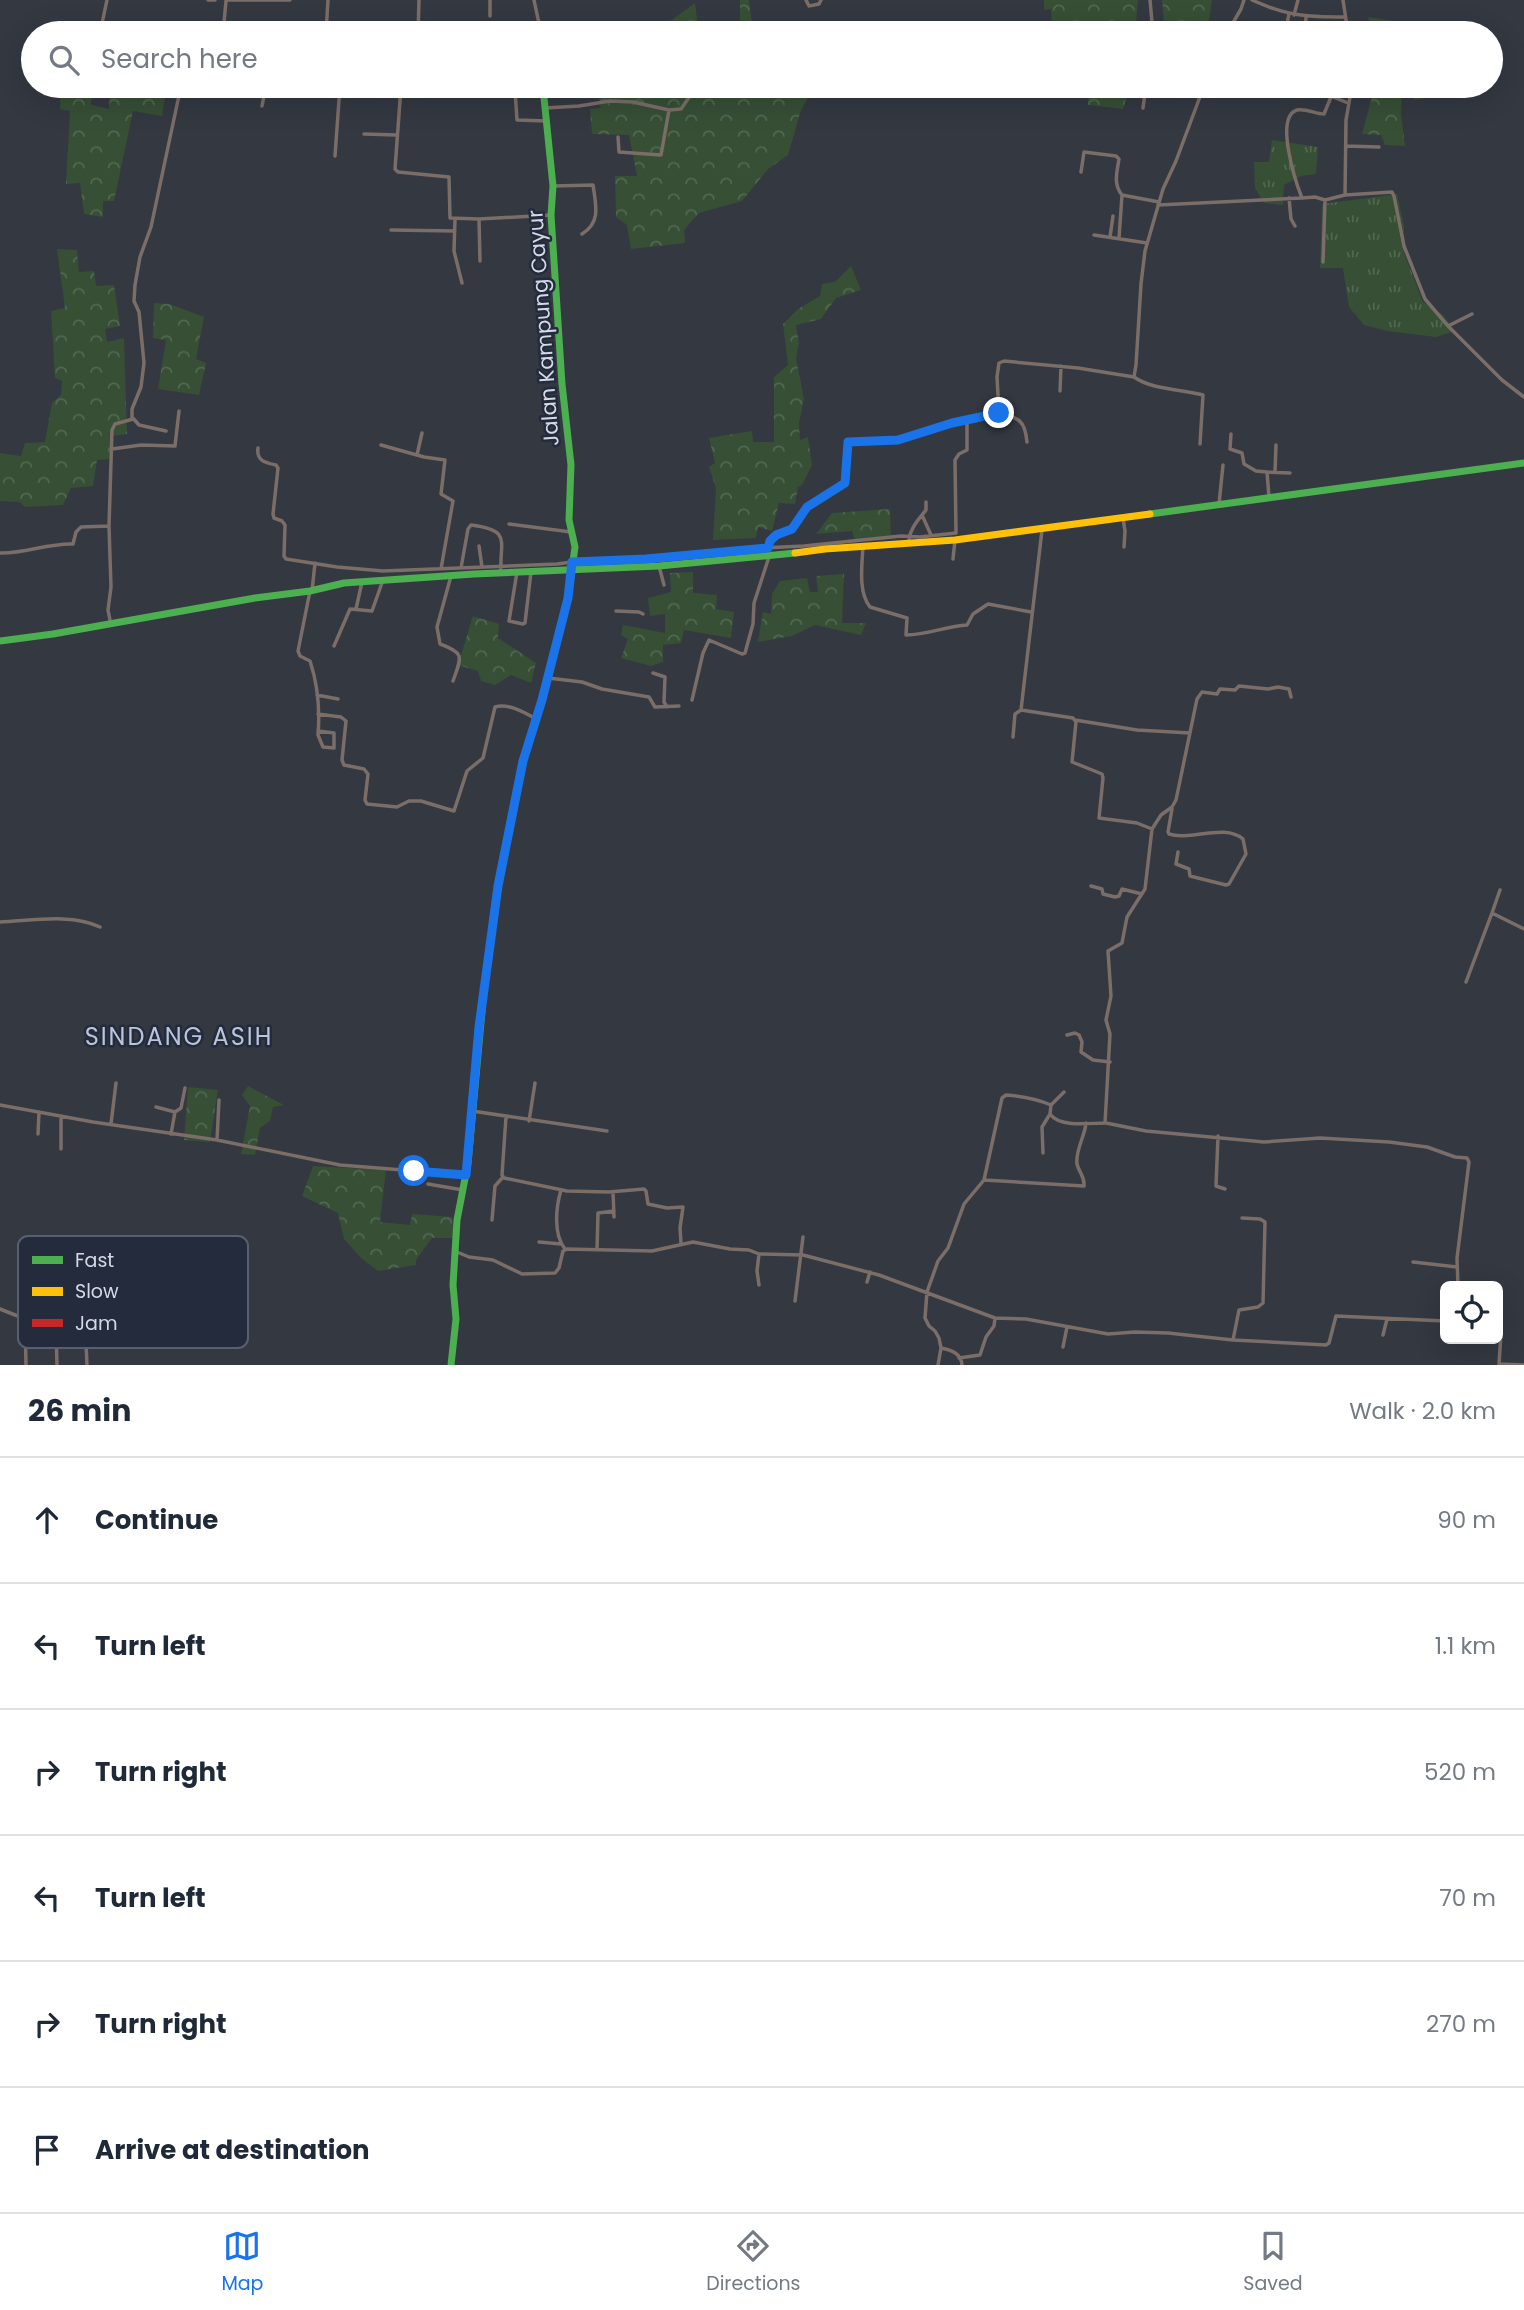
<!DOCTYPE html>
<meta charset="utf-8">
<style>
:root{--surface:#fff;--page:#f6f6f7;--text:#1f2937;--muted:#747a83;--line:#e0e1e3;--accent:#1a73e8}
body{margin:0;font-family:Poppins,sans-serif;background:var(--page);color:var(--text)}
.controls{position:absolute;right:21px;bottom:21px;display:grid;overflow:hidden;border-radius:10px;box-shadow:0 7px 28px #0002}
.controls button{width:63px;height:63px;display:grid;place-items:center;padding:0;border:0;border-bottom:2px solid var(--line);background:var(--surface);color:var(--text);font:35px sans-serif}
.stop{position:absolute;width:21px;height:21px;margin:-16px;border:5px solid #1a73e8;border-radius:50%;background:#fff}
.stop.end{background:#1a73e8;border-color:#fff;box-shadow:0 2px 7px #0008}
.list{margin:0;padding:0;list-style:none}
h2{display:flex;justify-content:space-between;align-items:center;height:91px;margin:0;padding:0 28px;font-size:30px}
h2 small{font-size:23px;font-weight:400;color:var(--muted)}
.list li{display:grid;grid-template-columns:46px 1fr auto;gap:21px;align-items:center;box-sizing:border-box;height:126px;padding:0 28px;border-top:2px solid var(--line)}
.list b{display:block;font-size:26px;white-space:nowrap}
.list em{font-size:23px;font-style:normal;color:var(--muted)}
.icon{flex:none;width:38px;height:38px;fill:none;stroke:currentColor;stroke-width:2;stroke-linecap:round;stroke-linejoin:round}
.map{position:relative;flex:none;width:1524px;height:1365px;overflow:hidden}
.search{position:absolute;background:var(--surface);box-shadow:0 7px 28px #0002;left:21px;right:21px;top:21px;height:77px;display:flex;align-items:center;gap:18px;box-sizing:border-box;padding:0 24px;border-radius:38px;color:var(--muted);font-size:26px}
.sheet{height:847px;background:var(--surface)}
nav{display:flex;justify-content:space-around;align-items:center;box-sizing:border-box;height:98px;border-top:2px solid var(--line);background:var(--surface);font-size:19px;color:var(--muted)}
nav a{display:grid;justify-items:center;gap:4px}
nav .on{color:var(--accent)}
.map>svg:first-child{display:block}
</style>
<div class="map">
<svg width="1524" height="1365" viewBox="0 0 1524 1365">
<defs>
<pattern id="grass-tufts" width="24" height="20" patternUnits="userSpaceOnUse" patternTransform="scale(1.75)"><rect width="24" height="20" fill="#364f35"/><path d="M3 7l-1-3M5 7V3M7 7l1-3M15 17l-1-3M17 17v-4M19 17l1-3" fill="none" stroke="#526852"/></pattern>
<pattern id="forest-crowns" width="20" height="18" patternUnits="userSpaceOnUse" patternTransform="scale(1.75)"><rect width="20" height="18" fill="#364f35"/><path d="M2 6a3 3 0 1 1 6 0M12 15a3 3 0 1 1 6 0" fill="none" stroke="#526852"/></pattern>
</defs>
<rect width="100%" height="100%" fill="#333841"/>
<path fill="url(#grass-tufts)" d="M1272 140 1318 147 1316 174 1301 176 1284 185 1283 205 1264 203 1255 188 1254 162H1269Z
M1397 194 1404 226V253L1423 302 1443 315 1455 331 1436 337 1387 331 1364 325 1349 307 1343 268H1320L1322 204Z"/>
<path fill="url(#forest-crowns)" d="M740 0H749L753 33H740Z
M1044 0H1138L1135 33H1075L1052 28 1051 9 1044 10Z
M1162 0H1212L1207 33H1165Z
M695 3 698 27 721 26V33H622L669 22Z
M1368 17 1392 21 1398 33H1372Z
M61 86H89L92 90 91 105 109 109 110 86H167L162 116 133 111 114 201H103V217L84 214 80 183 66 184 70 111 60 109Z
M597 86H808L813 89 801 110 788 155 768 169 742 201 699 213 684 230 685 243 631 249 627 225 616 217 615 176H637L629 135 592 134 590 109 601 108Z
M1089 86H1130L1123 109 1088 105Z
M1375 86H1402L1401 114 1405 146 1385 145 1381 135 1362 134Z
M1412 86H1437L1436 96 1414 100Z
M57 249 77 250 79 272 94 271 96 286 114 285 120 326 105 329 107 342 124 338 127 434 112 436 109 459 97 460 93 486 71 488 63 505 25 507 20 502 0 501V453L21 456 25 443 45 442 52 403 61 395 62 381 55 378 51 311 65 308Z
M851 266 861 290 836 298 821 319 796 325 799 343 796 358 804 399 799 423 800 440 808 437 812 465 802 485 798 487 795 504 779 503 772 531 758 527 756 538 713 540 716 488 709 467 715 463 709 438 752 431 753 442H774V377L788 365 783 324 798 309 820 296 822 284 835 282Z
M154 303 170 304 204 317 196 359 206 363 199 395 158 389 166 340 153 338Z
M890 509 891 539 855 541 852 531 816 534 832 513Z
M693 572V593L717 595 716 609 734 612 731 638 684 630 681 643 663 645V662L651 666 621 658 628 639 621 635 623 625 665 633V614L650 616 648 598 671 592 670 573Z
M844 574 842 623H866L861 635 815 625 792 636 758 642 763 612 771 614 772 594 780 581 807 578 810 592H818L816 576Z
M473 616 499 624 498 638 536 663 531 683 511 675 495 685 481 681 478 671 458 665Z
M248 1086 284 1105 273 1107 270 1121 260 1128 255 1155 241 1154 250 1106 242 1095Z
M188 1087 218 1090 210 1142 184 1140Z
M313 1166 386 1170 380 1222 410 1225 412 1214 452 1217 454 1238H432L416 1260V1265L378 1271 361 1258 344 1239 338 1213 302 1196Z"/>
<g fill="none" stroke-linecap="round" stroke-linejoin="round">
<path stroke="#7b6d68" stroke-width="3.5" d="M208 0H215
M226 0H290
M490 0V16
M534 0 541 33
M806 0 809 6 819 4 821 0
M1150 0 1153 33
M1252 0C1287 16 1306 17 1344 17
M1343 0 1348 33
M1294 15 1298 0
M100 33 107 0
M148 33 151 24
M223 33 226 1
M326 33 328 0
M418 33 419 0
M1227 33 1241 9 1244 0
M1285 33 1289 14
M1305 33 1306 17
M1173 86 1185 91 1201 94
M1312 86 1321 92 1348 103
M1352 86 1346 120 1345 195 1392 192 1394 196 1404 246 1425 299 1448 326 1502 380 1524 397
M401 87 395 169 398 172 449 177 450 218 479 219 551 215
M515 90 517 120 547 121
M262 106 266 86
M545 108 579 106 610 101 633 102 669 110 681 109 697 86
M1143 108 1145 93 1155 92 1160 86
M364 134 396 135
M618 137 619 152 661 155 669 110
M1346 146 1379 147
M335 156 340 86
M1081 172 1084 152 1116 156 1119 159C1117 172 1113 184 1122 195L1159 202
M553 186 593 185C596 206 601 222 582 234
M1289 198 1291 219 1295 226
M1302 198C1296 183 1274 117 1297 110 1305 108 1316 114 1324 114L1331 97
M1158 205 1302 198 1315 197 1325 200 1345 195
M455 219 454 251 462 283
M479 219 480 261
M391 230 455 231
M1094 235 1147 243
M1110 237 1113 216
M1119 238 1122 195
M1323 262 1325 200
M1448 326 1472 314
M1134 377C1152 390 1182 389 1203 395L1200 444
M1060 391 1061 366
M999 413C1019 418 1025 420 1027 442
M166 431 139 425 132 417V409L141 387 144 363 139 312 134 301 135 285 140 257 151 227 181 86
M1231 434 1230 449 1242 453 1244 464 1256 471 1267 472 1269 497
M381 445 424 457 445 460 441 494 453 501 441 569
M258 448C256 461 266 463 276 465L278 468 273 514 274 518 282 521 285 525 284 556 286 559 337 567 383 571 557 564 579 561 646 559 762 548 804 546 901 536 920 537 956 533
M112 449 141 445 175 446 179 411
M417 455 422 433
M1267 472 1290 473
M1275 472 1276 445
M1219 504 1223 465
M922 515 931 535
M1123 518 1125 531 1124 547
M509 524 571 532
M956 533 955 460 959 454 967 450V420
M909 544C908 530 919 519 926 510V502
M479 546 482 567
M863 546C862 565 858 592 870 607L907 618 906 635C928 635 946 626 967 625L973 614 988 604 1031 612
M0 553C24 554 48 543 73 544L76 532 81 527 109 526
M768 555C766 538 778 535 791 530L807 507 845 483 848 442 898 440 952 423 999 413 997 377 999 363 1004 361 1078 368 1134 377 1136 365 1141 284 1145 251 1163 189 1176 161 1204 86
M953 559 955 540
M659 566 664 585
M461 568 468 529 471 525C513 530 499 542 501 573
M517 572 509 621 523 624 525 623 531 572
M451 576 437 627 440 644C466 653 461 658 453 681
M310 591 298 651 300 656 310 661C318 685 320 710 318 735L323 747 334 748V733L318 731
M312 591 315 563
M356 609 362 582
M616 611 639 612 643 614
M110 620 108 610 111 587 109 526 112 430 115 424 133 419
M334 646 350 609 372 611 383 580
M653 673 665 677 664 702 667 707
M548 678 582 682 602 689 649 697 655 707 679 706
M317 695 338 699
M692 700 703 653 709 640 742 654 745 653 753 624 754 603 769 557
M1021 710 1073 718 1076 722 1072 762 1102 774 1103 778 1099 818 1137 823 1152 829
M318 714 341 717 346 721 342 760 344 765 364 769 368 774 365 800 367 804 397 807 409 801H421L454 811 467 771 483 758 495 707C508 703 524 712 536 719
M1075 720 1137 730 1190 733
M1013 737 1015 714 1021 710 1042 530
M1172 809 1168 832 1169 834C1190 841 1225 823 1243 839L1246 854 1229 884 1226 885 1190 876 1189 869 1176 864 1178 852
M1091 886 1102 889 1103 894 1115 897 1119 896 1122 889 1142 894
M1500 890 1492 913 1524 929
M0 922C30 921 71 913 100 927
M1466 982 1492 913
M1067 1035 1075 1033 1079 1035 1082 1042 1081 1052 1093 1060 1110 1062
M1064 1092 1051 1105 1050 1114C1060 1128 1090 1123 1105 1123L1110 1034 1106 1020 1111 996 1108 951 1122 943 1127 917 1145 889 1152 829 1161 815 1172 807 1176 800 1197 699 1202 692 1217 694 1220 689 1235 690 1239 686 1268 689 1278 687 1289 689 1291 697
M0 1105 93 1122 217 1140 340 1165 466 1175
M156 1107 175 1112
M472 1111 607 1131
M506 1117 502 1175 504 1178 567 1191 609 1192 644 1189 646 1191 648 1204 667 1208 683 1207 680 1228 681 1243
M529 1121 535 1083
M1106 1123 1146 1131 1264 1142 1320 1138 1389 1142 1427 1147 1455 1157 1467 1158 1469 1162 1457 1258 1458 1286
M111 1124 116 1083
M38 1134 39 1112
M171 1134 175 1112 181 1108 185 1088
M1218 1136 1216 1186 1225 1189
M217 1140 219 1100
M61 1149V1116
M1043 1153 1042 1127 1050 1114
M984 1180 1084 1186C1085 1176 1079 1173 1077 1164 1075 1151 1085 1136 1086 1123
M428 1184 463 1190
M561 1190C556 1207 553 1234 565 1249
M613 1192 614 1217
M492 1220 495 1186 503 1177
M539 1242 561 1244
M597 1250 598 1213 614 1211
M457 1252 469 1257 493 1260 522 1274 555 1273 559 1268 563 1251 567 1249 652 1251 693 1242 730 1249 749 1250 759 1254 803 1255 879 1275 995 1318 1026 1319 1108 1334 1135 1332 1168 1333 1233 1340 1326 1345 1329 1343 1336 1316 1445 1321
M1413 1262 1457 1267
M867 1282 870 1272
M759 1285 757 1271 759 1254
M795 1301 803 1237
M0 1309 86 1343 87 1365
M25 1318 26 1365
M1498 1330 1501 1334 1499 1364 1524 1365
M56 1331 57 1365
M1383 1335 1387 1319
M1233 1340 1239 1310 1258 1307 1263 1303 1265 1222 1260 1219 1242 1218
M1063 1347 1067 1327
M941 1348C951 1350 961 1353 962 1365
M959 1358 980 1355 986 1337 994 1326 995 1318
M938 1365 941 1348 939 1338 935 1331 929 1326 925 1318 927 1292 938 1261 948 1248 964 1204 984 1180 1002 1098 1006 1095C1022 1096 1037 1099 1051 1105"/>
<path stroke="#4caf50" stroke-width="7" d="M389 86 515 90 543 88 553 186 551 215 562 384 571 465 569 520 575 547 568 598 545 688
M1150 514 1524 463
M0 641 53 634 255 598 310 591 344 583 474 574 659 566 795 553
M451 1365 456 1319 453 1285 457 1220 468 1163 483 1000"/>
<path stroke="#ffc107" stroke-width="7" d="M795 553 825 549 955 540 1150 514"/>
<path stroke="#c62828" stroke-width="7" d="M483 1000 498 886 524 756 545 688"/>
</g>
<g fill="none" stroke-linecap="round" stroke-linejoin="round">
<path stroke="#1a73e8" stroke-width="9" d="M414 1171 466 1175 479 1027 498 886 523 761 542 700 568 598 572 562 646 559 768 548 770 541 776 535 792 529 807 507 845 483 848 442 898 440 952 423 999 413"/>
</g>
<g text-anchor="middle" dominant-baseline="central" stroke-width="5" stroke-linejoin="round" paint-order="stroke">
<g font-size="21" fill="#d4dae5" stroke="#232b3c">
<text transform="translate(543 328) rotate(-94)">Jalan Kampung Cayur</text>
</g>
<g font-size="24" letter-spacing="2" fill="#bac5da" stroke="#232b3c">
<text x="179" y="1036">SINDANG ASIH</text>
</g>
</g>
<rect x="18" y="1236" width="230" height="112" rx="10" fill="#232b3c" stroke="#58606f" stroke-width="2"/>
<rect x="32" y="1256" width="31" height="8" fill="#4caf50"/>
<rect x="32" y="1287" width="31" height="9" fill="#ffc107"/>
<rect x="32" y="1319" width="31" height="8" fill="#c62828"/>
<g font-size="19" fill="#d4dae5">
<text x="75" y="1267">Fast</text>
<text x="75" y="1298">Slow</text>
<text x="75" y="1330">Jam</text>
</g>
</svg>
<div class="controls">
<button><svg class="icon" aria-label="locate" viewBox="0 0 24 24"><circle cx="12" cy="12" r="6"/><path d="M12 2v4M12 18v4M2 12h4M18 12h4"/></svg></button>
</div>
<div class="stop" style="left:414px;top:1171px"></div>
<div class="stop end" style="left:999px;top:413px"></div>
<div class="search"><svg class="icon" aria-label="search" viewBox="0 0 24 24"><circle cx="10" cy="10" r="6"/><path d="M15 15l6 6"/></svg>Search here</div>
</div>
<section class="sheet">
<h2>26 min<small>Walk · 2.0 km</small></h2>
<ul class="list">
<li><svg class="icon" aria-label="ahead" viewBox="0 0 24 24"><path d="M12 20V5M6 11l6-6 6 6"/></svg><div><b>Continue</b></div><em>90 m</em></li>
<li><svg class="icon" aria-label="left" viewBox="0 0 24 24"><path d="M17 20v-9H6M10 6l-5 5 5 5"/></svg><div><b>Turn left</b></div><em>1.1 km</em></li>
<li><svg class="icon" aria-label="right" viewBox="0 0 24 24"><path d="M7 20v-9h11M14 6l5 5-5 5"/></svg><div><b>Turn right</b></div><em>520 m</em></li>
<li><svg class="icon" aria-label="left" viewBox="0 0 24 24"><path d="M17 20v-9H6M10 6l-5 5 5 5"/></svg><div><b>Turn left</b></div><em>70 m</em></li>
<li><svg class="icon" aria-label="right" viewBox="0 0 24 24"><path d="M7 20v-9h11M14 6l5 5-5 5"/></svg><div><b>Turn right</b></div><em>270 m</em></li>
<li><svg class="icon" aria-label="arrive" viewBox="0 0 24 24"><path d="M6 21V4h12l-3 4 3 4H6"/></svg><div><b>Arrive at destination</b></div></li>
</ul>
</section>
<nav>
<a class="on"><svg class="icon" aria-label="map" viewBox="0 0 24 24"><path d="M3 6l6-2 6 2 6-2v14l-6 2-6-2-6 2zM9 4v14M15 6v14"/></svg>Map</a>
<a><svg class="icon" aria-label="directions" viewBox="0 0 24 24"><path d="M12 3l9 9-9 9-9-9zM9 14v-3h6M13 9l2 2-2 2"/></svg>Directions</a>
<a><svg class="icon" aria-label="saved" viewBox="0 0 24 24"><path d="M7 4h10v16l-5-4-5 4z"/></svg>Saved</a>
</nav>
